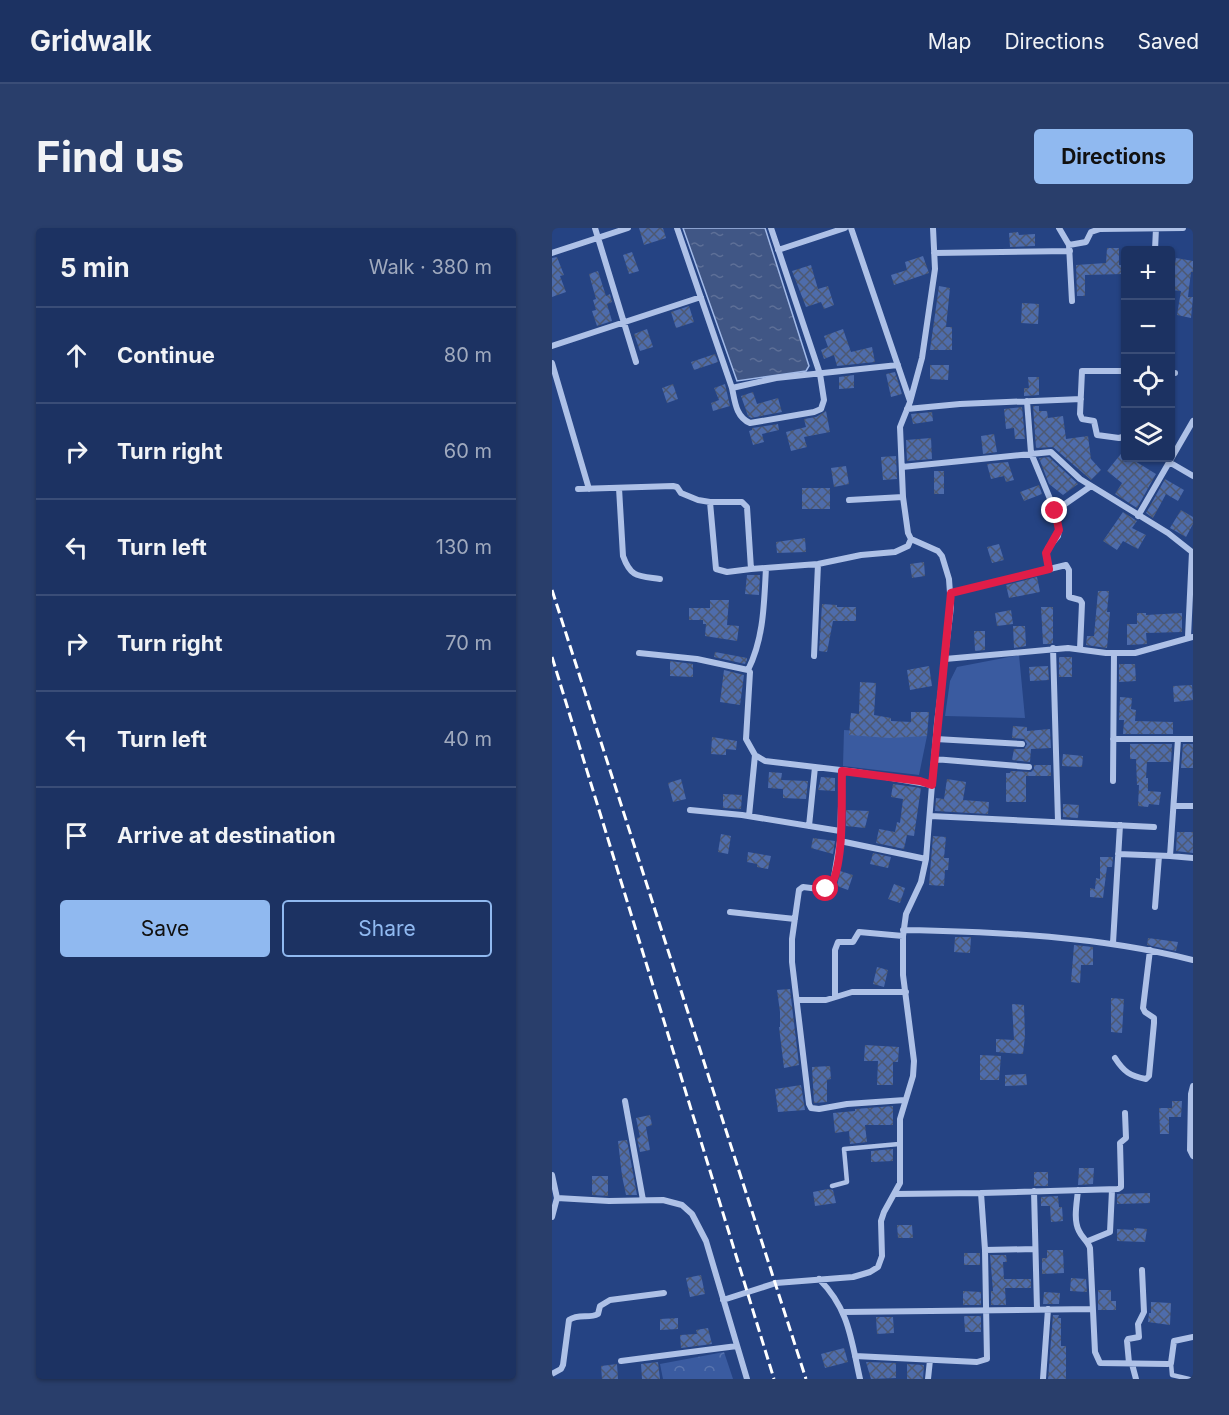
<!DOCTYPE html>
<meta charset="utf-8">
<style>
:root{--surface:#1c3262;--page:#293e6b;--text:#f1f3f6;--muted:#a0aabe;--line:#3a4d77;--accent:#90b9f0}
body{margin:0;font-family:Inter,sans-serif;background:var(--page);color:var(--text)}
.controls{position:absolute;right:18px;top:18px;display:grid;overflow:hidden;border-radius:6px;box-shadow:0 2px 4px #0004}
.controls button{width:54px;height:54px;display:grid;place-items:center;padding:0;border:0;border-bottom:2px solid var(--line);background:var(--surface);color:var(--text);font:30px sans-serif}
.stop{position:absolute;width:18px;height:18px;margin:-14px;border:4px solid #e11d48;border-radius:50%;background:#fff}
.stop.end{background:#e11d48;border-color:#fff;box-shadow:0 2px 6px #0008}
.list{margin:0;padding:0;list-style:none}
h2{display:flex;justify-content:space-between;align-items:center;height:78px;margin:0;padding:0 24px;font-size:26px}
h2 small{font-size:20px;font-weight:400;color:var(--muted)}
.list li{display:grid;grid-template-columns:39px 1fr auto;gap:18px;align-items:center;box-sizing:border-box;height:96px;padding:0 24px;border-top:2px solid var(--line)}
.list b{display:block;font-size:22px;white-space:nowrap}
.list em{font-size:20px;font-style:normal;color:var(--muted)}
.actions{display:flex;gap:12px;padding:18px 24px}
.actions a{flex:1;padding:14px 0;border:2px solid var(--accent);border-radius:6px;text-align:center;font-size:21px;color:var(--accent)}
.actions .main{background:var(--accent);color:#111}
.icon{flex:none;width:33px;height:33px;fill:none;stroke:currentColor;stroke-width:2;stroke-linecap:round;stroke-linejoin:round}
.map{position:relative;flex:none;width:641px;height:1151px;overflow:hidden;border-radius:6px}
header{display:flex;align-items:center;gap:36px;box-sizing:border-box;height:84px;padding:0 30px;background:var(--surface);border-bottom:2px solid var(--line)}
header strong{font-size:28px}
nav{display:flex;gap:33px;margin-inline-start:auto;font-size:21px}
.intro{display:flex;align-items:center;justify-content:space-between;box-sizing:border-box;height:144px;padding:0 36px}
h1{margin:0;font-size:42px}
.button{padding:15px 27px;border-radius:6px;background:var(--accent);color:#111;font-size:21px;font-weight:700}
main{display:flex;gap:36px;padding:0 36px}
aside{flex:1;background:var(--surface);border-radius:6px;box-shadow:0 2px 4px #0004}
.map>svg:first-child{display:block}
</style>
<header>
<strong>Gridwalk</strong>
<nav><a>Map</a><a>Directions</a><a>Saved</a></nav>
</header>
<div class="intro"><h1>Find us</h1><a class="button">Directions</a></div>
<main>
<aside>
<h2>5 min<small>Walk · 380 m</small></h2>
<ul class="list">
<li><svg class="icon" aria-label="ahead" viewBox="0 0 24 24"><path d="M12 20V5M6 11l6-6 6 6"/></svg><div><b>Continue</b></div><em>80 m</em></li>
<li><svg class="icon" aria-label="right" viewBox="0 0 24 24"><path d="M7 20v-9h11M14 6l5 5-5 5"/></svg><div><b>Turn right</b></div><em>60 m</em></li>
<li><svg class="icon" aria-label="left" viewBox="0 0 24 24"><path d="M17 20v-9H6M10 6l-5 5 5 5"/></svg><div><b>Turn left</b></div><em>130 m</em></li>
<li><svg class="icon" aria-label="right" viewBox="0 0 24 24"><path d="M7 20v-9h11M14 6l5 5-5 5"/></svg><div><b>Turn right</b></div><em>70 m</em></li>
<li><svg class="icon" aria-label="left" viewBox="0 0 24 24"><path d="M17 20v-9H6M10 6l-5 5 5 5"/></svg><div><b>Turn left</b></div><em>40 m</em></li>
<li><svg class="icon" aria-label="arrive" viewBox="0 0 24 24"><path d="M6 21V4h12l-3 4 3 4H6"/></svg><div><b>Arrive at destination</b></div></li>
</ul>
<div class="actions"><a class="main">Save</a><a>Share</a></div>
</aside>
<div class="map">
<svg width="641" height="1151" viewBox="0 0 641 1151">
<defs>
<pattern id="forest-crowns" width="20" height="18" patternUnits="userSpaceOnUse" patternTransform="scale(1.5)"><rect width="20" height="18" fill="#3a5ba0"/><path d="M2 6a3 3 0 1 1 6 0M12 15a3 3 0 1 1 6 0" fill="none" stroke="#5874ae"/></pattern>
<pattern id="water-ripples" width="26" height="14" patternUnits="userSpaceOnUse" patternTransform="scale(1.5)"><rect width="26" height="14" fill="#405685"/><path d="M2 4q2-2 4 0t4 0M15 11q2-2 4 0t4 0" fill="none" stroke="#5d6f97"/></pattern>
<pattern id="building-cross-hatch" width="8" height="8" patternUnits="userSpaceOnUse" patternTransform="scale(1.5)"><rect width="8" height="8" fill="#4e6cab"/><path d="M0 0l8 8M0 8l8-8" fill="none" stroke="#4d5972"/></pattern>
</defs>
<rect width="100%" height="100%" fill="#254383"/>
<path fill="url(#forest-crowns)" d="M172 1124 181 1151H111L108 1136Z"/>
<path fill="#3a5ba0" d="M467 427 473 490 393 488 398 453 405 439Z
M292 502 375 508 367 547 291 538Z"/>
<path fill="url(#water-ripples)" stroke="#a2bae8" stroke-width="1.5" d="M131 0H213L257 138 254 143 185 153Z"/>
<path fill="url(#building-cross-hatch)" d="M87 0H111L114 10 92 17Z
M466 4 467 7 483 6V18L458 19 457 5Z
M555 20H567V37H571V46L533 47V68H525L524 37 554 35Z
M80 24 87 43 77 46 71 27Z
M371 28 377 45 342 57 339 47 355 42 353 34Z
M5 29 12 47 8 48 14 64 0 69V30Z
M624 30 641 33V44H639L636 69H641L639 90 625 87 629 63 618 62V52H620Z
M259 37 266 61 276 58 282 77 272 81 269 74 254 79 240 43Z
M46 43 54 68 58 66 60 74 55 76 60 93 45 98 40 83 44 82 41 72 44 71 37 46Z
M387 58 398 60 394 99H400V122H378Z
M470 75 487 76 486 96 469 95Z
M137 78 142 94 124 100 119 84Z
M95 101 101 119 88 123 82 106Z
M291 101 299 124 320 119 323 134 285 138 282 127 272 131 269 122 276 119 272 108Z
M163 126 166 134 142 142 139 134Z
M378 137H397L396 152 378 151Z
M343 144 350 166 339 169 334 146Z
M302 147V160L287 161V149Z
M476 149H487V167L472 168V160H477Z
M121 156 126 171 115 175 110 160Z
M173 156 178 178 161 183 159 175 167 172 162 160Z
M201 164 205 176 226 170 230 184 199 190 196 188 189 168Z
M481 178H487V183H495L496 190 511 188 514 211 536 208 539 231 549 242 539 252 501 219 484 220Z
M470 179 473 211H463L462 200 454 201 452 181Z
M274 183 278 204 252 209 255 219 239 223 234 204 254 199 252 191 264 189Z
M380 184 381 193 361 196 359 186Z
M226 196 227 202 210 206 212 214 201 217 197 203 200 202V200Z
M442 206 445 224 431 226 429 208Z
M379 210 380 231 355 233 354 212Z
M573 221V230H578L604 246 585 280 563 266 570 255 555 243Z
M344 228 345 251 331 252 329 229Z
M497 229 526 256 511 267 497 256 487 230Z
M456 234 462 252 454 254 452 248 439 251 435 236Z
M294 238 297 256 282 259 279 240Z
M382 243H392V266H382Z
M613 251 632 262 626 273 614 266 601 290 594 285Z
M487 257 490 266 472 273 468 264Z
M250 260H278V281H250Z
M629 282 641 289V296L634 309 618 300Z
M571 284 585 293 580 300 594 307 586 321 571 313 565 322 551 313Z
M253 310 254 324 225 325 224 314Z
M447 316 452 332 440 335 435 319Z
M372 334 373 348 360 350 358 336Z
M195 347H208L207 367 193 366Z
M485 349 488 364 457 370 454 357Z
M546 363H557L555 384H558L555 420 534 417 535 408H542Z
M158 372H177L175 397 187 398 185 413 153 408 154 396H151V392H137V380H158Z
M270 376 285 377V379H304V393H281L275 424 267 423Z
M489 379H501V415L498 416H491Z
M459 382 461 396 445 398 443 385Z
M585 385H594V387L630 385V404L594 405 595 416 575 417V396H585Z
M461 398H473L474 418 462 420Z
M422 403H433V422L423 423Z
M163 424 195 430V432L193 436 162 429Z
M507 429H520V449H507Z
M118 433 141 436V449L118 448Z
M567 436H583L584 453 567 454Z
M377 438 380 458 358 462 355 442Z
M496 438 497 452 478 453 477 439Z
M172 442 192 447 188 477 168 474Z
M308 454 324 455 322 487 339 490V493L359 494V484H377L375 508 337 510 297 507 299 485 307 486Z
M640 457 641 472 622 474 621 458Z
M568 469 580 470 579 481 584 482 583 493 621 494V506H571L572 492H567Z
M461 498 475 499V503L498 501 499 520 479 521 478 534 460 532 462 521H472L475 516 472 511 460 510Z
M160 509 185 513 184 522 174 521V527L159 526Z
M578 516H620L619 534H595L594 550H596V563L609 564 607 577 597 576 596 579 586 578 587 557H585L584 531H578Z
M631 516H641V540H629Z
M511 526 531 528 530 539 510 538Z
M482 537H499V548H474V574H454V545H458L459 543 479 544 482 541Z
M217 544 230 545 229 552 256 553 254 571 231 570V561L216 560Z
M269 549 283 550V563L266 562Z
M129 551 134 571 121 574 116 555Z
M395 551 414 554 411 572 437 574 436 586 383 583 384 570 392 571Z
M341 556 369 560 362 608 355 607 352 621 324 615 327 601 343 604 345 594 348 595 351 571 339 569Z
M171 566 190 567 189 581 171 580Z
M511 576 527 577 526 590 511 589Z
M294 582 317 583 313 600 294 598Z
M625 604H641V625L624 623Z
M169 606 179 608 176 626 166 624Z
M381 608 394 609 392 630H397L396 642H393L392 658 377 657Z
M261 610 283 613 281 626 259 620Z
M196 624 219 628 216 641 205 639V636L195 634Z
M321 625 339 629 336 640 318 636Z
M548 629H561L560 639H555L551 670 538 669V660L543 661 544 650 548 651Z
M288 643 301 647 296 662 285 658Z
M342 656 353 660 348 675 336 671Z
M403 709H419L418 725 402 724Z
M596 710 626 714 624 723 595 717Z
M522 717 541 719V737H529L528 755 519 754Z
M325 739 336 742 332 759 321 756Z
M238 761 247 837 232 840 227 799H228V784L225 762Z
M559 770 572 771 570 805 559 804Z
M460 776 472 777 473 808 471 826 444 824V811L462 812Z
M313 817 347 819 346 834H341V857H325L326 833H312Z
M428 827 449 828 447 852H428Z
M278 838 279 851 275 852V874L262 875 260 839Z
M474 846 475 857 453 858V847Z
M249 857 253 882 226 884 223 861Z
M620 873H630L629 889H617V906H608L607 880H620Z
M341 878V897H313L315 914 298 916 297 903 283 905 281 885 303 883V881Z
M98 887 100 897 94 899 98 922 88 924 85 910 88 909 84 890Z
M75 912 85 967H74L70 948 66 913Z
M341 921V933L319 934V923Z
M527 940H542L541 956 526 957Z
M482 944H496V958H482Z
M40 948H56V968L40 967Z
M276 961 281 962 284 975 263 978 261 964Z
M598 965V975L565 976V966Z
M506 968 507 979H510L511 993 499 994 498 978H489V969Z
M345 997H360L361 1010H346Z
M582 1000 595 1001 593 1014 565 1013V1001L582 1002Z
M495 1022H511L512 1045 490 1046V1030H495Z
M412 1025H428V1037H412Z
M438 1027H454L455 1034H451L452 1051H479V1060H453L454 1077H439V1063H441Z
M149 1047 153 1066 138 1069 134 1050Z
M519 1050 534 1051 535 1064 518 1063Z
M546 1062H559V1073H564V1082H546Z
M411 1063 429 1064V1077H411Z
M492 1064 508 1065 507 1076H491Z
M599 1074 619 1075 618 1097 596 1094 597 1085H599Z
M501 1087H507L506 1090H509V1118H514V1151H496Z
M412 1088H429V1104H413Z
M324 1089H341L342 1105 325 1106Z
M126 1090V1101L108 1102V1091Z
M156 1100 160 1116 129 1120 128 1107 145 1106 144 1102Z
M292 1120 296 1134 273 1140 269 1126Z
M106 1134 108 1151H90L89 1136Z
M314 1134 344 1135V1150L319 1151Z
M65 1136 66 1151H50L49 1138Z
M355 1136 372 1137 371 1151H355Z"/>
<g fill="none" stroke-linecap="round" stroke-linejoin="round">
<path stroke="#aec1e7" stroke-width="4.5" d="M280 958 295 954 292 921 347 916
M619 1135 620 1147 637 1151"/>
<path stroke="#aec1e7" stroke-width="6" d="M43 0 84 134
M125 0 180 160 224 150 346 137
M299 0 358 173
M507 0 517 17 520 73
M517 17 534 14 539 4 548 1 631 0
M226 22 293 0
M603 22 604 0
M0 25 76 0
M382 25 518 23
M0 118 149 69
M0 135 37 261
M574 143H530L528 186 530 191 542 193 545 207 567 210 574 208
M618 145H623
M180 160C183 174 184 189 198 195L262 184 269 181 272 172 268 146 219 0
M475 173 479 225 503 283 507 302 506 308 496 320 494 325 497 341
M355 181 408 176 529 171
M617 234 641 248
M350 239 499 224 528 251 616 305 640 324 636 409
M67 260 71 328C79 350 86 348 108 351
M26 261 121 258 125 259 129 265 146 272 158 274H190L195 279 199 341 266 336 309 327 343 324 356 318 359 311
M297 272 351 269
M158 274 164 341 175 344 199 341
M503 283 539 258
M586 288 641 193
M399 365 514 337 517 342V369L528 372 530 375 528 421
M501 420 506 593
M87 425 145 431 196 442 198 444 194 511 203 527 213 533 305 544 380 557
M262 428 266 336
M393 431 516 420 554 425H583L641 409
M196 442C212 410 212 375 214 340
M384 511 470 516
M561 511H641
M382 531 477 539
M290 543 288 613 281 655 278 659 267 661 251 659 247 662 240 711V734L257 876 259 880 267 881 295 876 353 872
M561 553 562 425
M622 578H641
M138 582 190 587 288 603
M197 588 203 527
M378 588 602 599
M257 598 263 539
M288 613 374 631
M566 626 618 628 626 511
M618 628 641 630
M603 679 607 628
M178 684 243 691
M351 702C450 704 545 708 641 732
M561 715 568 597
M283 769V722L286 714H301L307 704 351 708
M245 772H274L300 764H354
M563 830C572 844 578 848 594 851L597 848 602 795V790L593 784 591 780 598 722
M641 858 639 866 638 922 641 928
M73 873 91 972
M0 947 5 970 0 989
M526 962C525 974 521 992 527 1003 530 1010 536 1013 538 1020L543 1124 548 1135 616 1136 619 1135 622 1113 641 1109
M482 963 485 1081
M343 966 429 965 566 961 569 959V953L568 915 574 910 573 885
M5 970 57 973 111 972 130 977 140 986 154 1013 195 1151
M536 1013 558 1004 560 962
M433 1022 483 1021
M267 1051C297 1081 299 1111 308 1151
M171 1072 224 1055 301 1049 318 1044 326 1039 330 1028 329 993 332 984 348 955V891L361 848 362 833 351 747V708L354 686 369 654 374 631 385 495 399 379 397 351 390 328 386 323 359 311 356 305 351 269 348 199 358 174 370 130 383 41 381 0
M291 1084 540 1081
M303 1128 425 1134 435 1131 433 1022 429 965
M69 1133 185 1118
M577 1135 575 1113 576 1111 587 1109 586 1096 592 1084 590 1042
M580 1136 584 1151
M0 1146 9 1141 11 1137 17 1092C27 1085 37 1091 46 1086L48 1078 58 1072 112 1065
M376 1151 378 1132
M491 1151 496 1081"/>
<path stroke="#fff" stroke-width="3" stroke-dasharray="10 4.5" stroke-linecap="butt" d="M0 362 254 1151
M0 429 222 1151"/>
</g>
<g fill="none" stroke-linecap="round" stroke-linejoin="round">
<path stroke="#e11d48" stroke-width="8" d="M274 661 278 660C293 634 289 573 290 543L368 553 380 557 399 365 497 341 494 325 507 302 503 283"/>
</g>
</svg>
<div class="controls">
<button>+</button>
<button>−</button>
<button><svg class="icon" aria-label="locate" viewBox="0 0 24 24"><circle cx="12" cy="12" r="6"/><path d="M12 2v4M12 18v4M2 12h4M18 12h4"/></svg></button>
<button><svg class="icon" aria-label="layers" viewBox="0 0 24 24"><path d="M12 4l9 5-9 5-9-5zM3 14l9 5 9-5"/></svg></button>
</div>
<div class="stop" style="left:274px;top:661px"></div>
<div class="stop end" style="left:503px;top:283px"></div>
</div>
</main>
